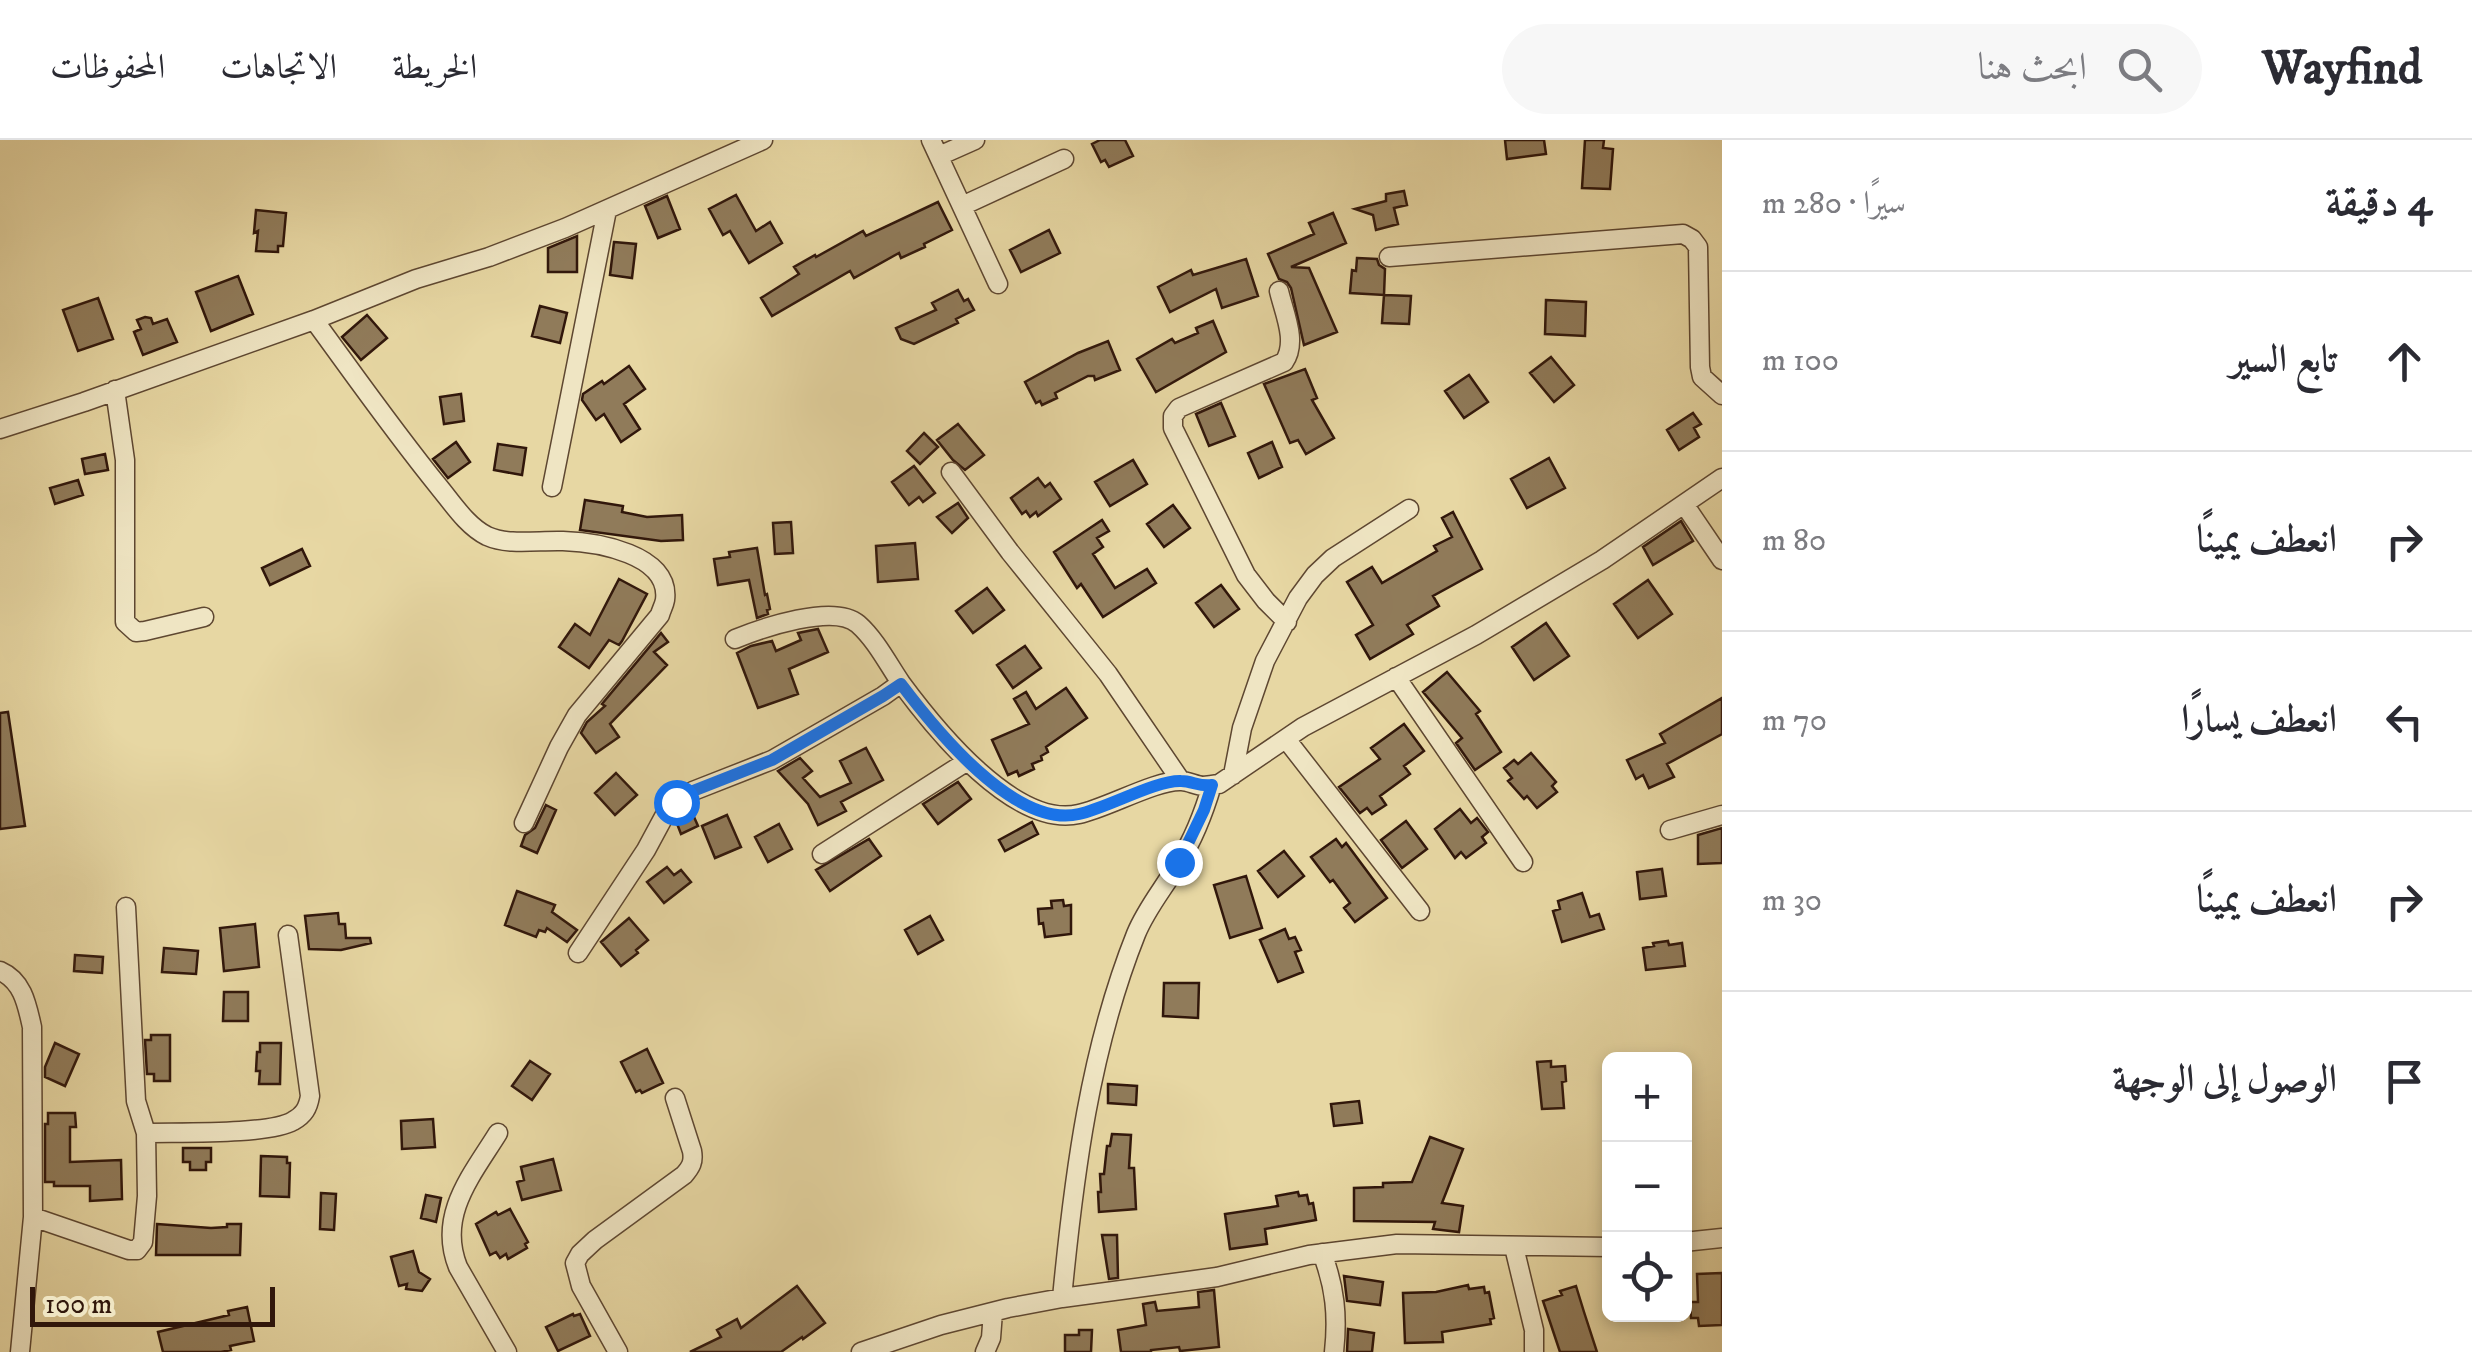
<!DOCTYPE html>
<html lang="ar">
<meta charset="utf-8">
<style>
:root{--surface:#fff;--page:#f7f7f7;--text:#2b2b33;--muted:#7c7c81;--line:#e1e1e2}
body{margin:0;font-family:"IM FELL DW Pica",Amiri,serif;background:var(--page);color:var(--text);direction:rtl}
.controls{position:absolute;right:30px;bottom:30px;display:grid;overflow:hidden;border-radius:15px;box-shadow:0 5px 15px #0003}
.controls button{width:90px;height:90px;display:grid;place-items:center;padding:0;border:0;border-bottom:2px solid var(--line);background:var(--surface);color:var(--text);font:50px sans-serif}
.scale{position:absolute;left:30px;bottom:25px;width:245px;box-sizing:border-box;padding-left:10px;border:5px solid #31170b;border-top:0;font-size:28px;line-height:35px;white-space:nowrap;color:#31170b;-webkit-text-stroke:8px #efe5c3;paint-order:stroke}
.stop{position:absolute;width:30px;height:30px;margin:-22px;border:8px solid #1a73e8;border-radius:50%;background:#fff}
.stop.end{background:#1a73e8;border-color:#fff;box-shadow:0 2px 10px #0008}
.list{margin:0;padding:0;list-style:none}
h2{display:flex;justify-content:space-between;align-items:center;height:130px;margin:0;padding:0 40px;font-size:42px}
h2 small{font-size:32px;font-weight:400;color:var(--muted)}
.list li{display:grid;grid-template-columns:65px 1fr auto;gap:30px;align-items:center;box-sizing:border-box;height:180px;padding:0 40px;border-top:2px solid var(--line)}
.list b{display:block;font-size:38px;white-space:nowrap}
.list em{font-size:32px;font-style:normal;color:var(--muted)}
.icon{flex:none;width:55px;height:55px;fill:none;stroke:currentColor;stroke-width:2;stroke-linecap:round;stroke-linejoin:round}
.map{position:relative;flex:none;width:1722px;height:1212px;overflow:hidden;direction:ltr}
header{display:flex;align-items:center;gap:60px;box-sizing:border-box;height:140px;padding:0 50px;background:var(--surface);border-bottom:2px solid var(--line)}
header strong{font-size:48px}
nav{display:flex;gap:55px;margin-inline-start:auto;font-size:35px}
.search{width:700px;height:90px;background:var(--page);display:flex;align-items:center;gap:25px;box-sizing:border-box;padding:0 35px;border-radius:55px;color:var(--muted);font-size:38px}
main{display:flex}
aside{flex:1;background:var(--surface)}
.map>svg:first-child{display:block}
</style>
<header>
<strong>Wayfind</strong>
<div class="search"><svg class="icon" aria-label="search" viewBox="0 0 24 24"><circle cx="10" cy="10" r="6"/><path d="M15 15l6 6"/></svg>ابحث هنا</div>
<nav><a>الخريطة</a><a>الاتجاهات</a><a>المحفوظات</a></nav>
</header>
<main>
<aside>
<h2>4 دقيقة<small>سيرًا · 280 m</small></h2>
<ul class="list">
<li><svg class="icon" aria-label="ahead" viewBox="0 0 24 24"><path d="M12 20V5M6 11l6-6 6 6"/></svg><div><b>تابع السير</b></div><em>100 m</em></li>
<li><svg class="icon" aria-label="right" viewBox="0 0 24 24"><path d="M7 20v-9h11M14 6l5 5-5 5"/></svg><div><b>انعطف يمينًا</b></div><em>80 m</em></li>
<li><svg class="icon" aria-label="left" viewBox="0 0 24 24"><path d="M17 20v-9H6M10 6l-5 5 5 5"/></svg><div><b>انعطف يسارًا</b></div><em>70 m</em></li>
<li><svg class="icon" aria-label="right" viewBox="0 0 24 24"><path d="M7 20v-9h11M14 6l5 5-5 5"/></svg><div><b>انعطف يمينًا</b></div><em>30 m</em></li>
<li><svg class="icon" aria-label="arrive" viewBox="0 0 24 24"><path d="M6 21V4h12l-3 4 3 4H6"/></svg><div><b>الوصول إلى الوجهة</b></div></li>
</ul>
</aside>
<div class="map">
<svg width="1722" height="1212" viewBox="0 0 1722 1212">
<rect width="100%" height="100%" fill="#e7d7a3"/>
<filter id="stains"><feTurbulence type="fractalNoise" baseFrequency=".002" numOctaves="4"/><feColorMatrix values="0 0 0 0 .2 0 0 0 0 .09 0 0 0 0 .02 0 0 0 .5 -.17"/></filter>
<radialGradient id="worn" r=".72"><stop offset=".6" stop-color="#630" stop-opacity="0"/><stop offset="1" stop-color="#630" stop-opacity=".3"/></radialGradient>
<path fill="#907b5a" stroke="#31170b" stroke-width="2.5" d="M1100 0H1125L1133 16 1109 27 1105 20 1101 22 1092 4Z
M1505 0H1544L1546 14 1507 19Z
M1585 0H1604L1603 8 1613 9 1610 49 1582 48Z
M1404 51 1407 65 1394 68 1398 84 1376 90 1373 75 1355 69 1386 61V54Z
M736 55 756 91 770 82 782 103 749 123 730 91 723 95 709 69Z
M667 56 680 89 658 98 645 66Z
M938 62 952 90 924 104 925 107 901 118 899 113 854 138 850 131 772 176 761 158 799 134 794 127 815 115 816 117 863 91 866 96Z
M256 70 286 73 283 106H278V112L256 111 258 91 254 93Z
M1333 73 1346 103 1291 127 1309 128 1337 192 1304 205 1291 148 1287 142 1279 139 1268 114 1314 94 1309 83Z
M1049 90 1060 113 1021 132 1010 110Z
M577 96V132H548V108Z
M614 102 636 104 632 138 610 135Z
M1357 118 1377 119 1379 125 1385 129 1384 155 1350 153 1352 130 1356 131Z
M1246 119 1258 156 1222 168 1216 149 1170 172 1158 147 1191 130 1193 135Z
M238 136 253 174 211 191 196 152Z
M958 150 964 161 968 159 974 170 956 179 958 183 914 204 901 199 896 188 936 170 932 163Z
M1384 155 1411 156 1409 184 1382 183Z
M98 158 113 199 78 211 63 170Z
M1546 160 1586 162 1585 196 1545 194Z
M540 166 567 173 560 203 532 196Z
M367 175 387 198 361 220 342 197Z
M145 177 151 178 153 184 167 179 177 202 143 215 134 192 141 189 137 180Z
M1213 181 1226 212 1156 252 1137 219 1172 199 1175 203 1198 193 1196 188Z
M1108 201 1120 230 1095 240 1094 236H1088L1055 253 1057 258 1042 265 1040 261 1036 263 1025 242 1078 213Z
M1551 217 1574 245 1554 262 1530 233Z
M629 226 645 249 624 264 640 289 621 302 604 274 596 280 582 260 583 254 602 241 604 244Z
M1305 229 1317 258 1312 260 1334 298 1306 314 1298 300 1290 303 1264 244Z
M1469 235 1488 262 1464 278 1445 251Z
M461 254 464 281 444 284 440 257Z
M1221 263 1235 296 1209 306 1196 274Z
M1693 273 1701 284 1694 288 1699 297 1679 310 1667 290Z
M958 284 984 315 965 330 953 320 937 300Z
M924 293 938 307 920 324 907 311Z
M456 302 470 322 448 338 433 319Z
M1272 302 1282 327 1259 338 1248 313Z
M498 304 526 308 522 335 494 330Z
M105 314 108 330 85 334 82 319Z
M1549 318 1565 348 1527 368 1511 339Z
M1133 320 1147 344 1110 366 1095 342Z
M914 326 935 353 923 362 919 357 909 365 892 342Z
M1038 338 1045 347 1050 343 1061 359 1038 376 1036 372 1030 377 1026 371 1022 374 1011 358Z
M78 340 83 355 55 364 50 348Z
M585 360 623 366 622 372 647 377 682 375 683 400 661 401 580 390Z
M958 363 968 378 952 393 937 377Z
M1173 365 1190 388 1164 407 1147 384Z
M1453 372 1482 429 1433 456 1439 466 1407 485 1413 494 1370 519 1356 495 1373 485 1347 442 1372 427 1382 443 1437 411 1434 406 1452 397 1442 378Z
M1102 380 1109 391 1097 398 1103 407 1093 414 1115 448 1147 429 1156 443 1103 477 1081 444 1077 448 1054 412Z
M1681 381 1693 401 1653 425 1643 407Z
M791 382 793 413 775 414 773 383Z
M915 403 918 439 878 442 876 406Z
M757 408 765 455 767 454 770 469 767 470 768 474 757 478 749 440 718 445 714 419 730 417 729 412Z
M302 409 310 426 270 445 262 428Z
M619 439 647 454 622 501 619 505 609 500 589 528 559 507 575 484 590 495Z
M1648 440 1672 474 1638 498 1614 464Z
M1221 445 1239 469 1214 487 1196 463Z
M987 448 1004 470 973 493 956 471Z
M1546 483 1569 516 1534 540 1512 507Z
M818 489 828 512 789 529 798 554 758 568 737 513 751 506 772 501 776 511 801 500 798 493Z
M661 493 668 502 654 512 667 525 610 584 619 597 596 613 581 593 587 582 605 566 602 564Z
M1025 506 1041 528 1013 548 997 525Z
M1447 532 1480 571 1476 574 1501 612 1475 630 1456 603 1462 598 1423 552Z
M1066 548 1087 578 1046 607 1048 612 1041 616 1042 620 1032 624 1034 629 1019 636 1017 631 1008 635 992 600 1029 584 1014 559 1026 552 1036 569Z
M1722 558V594L1667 624 1674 637 1649 648 1643 635 1636 639 1627 620 1665 603 1660 594Z
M8 572 25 686 0 689V573Z
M1404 584 1424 611 1404 626 1410 634 1380 656 1386 665 1372 674 1367 668 1360 673 1339 647 1380 619 1371 608Z
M866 608 883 640 841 662 846 671 818 685 808 664 778 631 800 618 812 631 803 638 820 657 851 643 840 621Z
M1531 613 1556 642 1552 646 1557 652 1537 668 1527 656 1524 659 1508 641 1512 638 1504 628 1514 620 1518 624Z
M616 633 637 655 615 675 595 653Z
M958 642 971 659 938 684 923 664Z
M546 665 556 670 537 713 521 706 525 695 535 688Z
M690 668 698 686 681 694 676 681Z
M1460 669 1471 683 1477 678 1488 692 1482 697 1486 703 1466 718 1461 712 1455 718 1435 689Z
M727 675 741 707 715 718 702 686Z
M1406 681 1427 709 1402 728 1381 700Z
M1032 682 1038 694 1005 711 999 700Z
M779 684 792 709 768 722 755 697Z
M1722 688V723L1698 724V695Z
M869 699 881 716 830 751 816 730Z
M1336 699 1342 707 1346 703 1387 758 1355 782 1344 768 1350 763 1333 740 1330 742 1311 717Z
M1284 711 1304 736 1278 757 1258 731Z
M667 727 674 735 681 730 691 742 664 763 647 742Z
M1662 729 1666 756 1640 759 1637 732Z
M1246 736 1262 788 1230 798 1214 745Z
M517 751 555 765 552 772 577 790 567 802 547 788 545 792 539 790 536 797 505 785Z
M1582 753 1590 777 1599 774 1604 789 1562 802 1553 771 1560 769 1558 761Z
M1063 760 1064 766 1071 765V794L1045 797 1043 783 1039 784 1038 769 1052 768 1051 761Z
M338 773 339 784H345L346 798H370L371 803 341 810 309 809 305 776Z
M930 776 943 800 918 814 905 790Z
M629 778 648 800 636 810 638 813 621 826 601 802Z
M255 784 259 827 224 831 220 788Z
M1285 789 1289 799 1295 797 1301 810 1295 812 1303 832 1278 842 1260 800Z
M1668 801 1669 805 1682 803 1685 826 1646 830 1643 808 1654 806 1653 803Z
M164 808 198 811 196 834 162 832Z
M75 815 103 817 102 833 74 831Z
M1164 843H1199L1198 878 1163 876Z
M224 852H248V881H223Z
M151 895H170V941H154V934H147L145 900H151Z
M55 903 79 914 65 946 45 937V927Z
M260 903H281L280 944H259L260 931H256L257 912H260Z
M647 909 663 943 642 953 640 950 636 952 621 922Z
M530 921 550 934 532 960 512 946Z
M1551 921V927L1565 926 1566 941 1562 942 1564 968 1542 969 1537 922Z
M1108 944 1137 946 1136 965 1108 963Z
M1359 961 1362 983 1334 986 1331 964Z
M48 973H75L76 987H70V1022L121 1020 122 1059 90 1061V1046H54V1042H45V984H48Z
M433 979 435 1007 402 1009 401 981Z
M1112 994 1131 995 1129 1028H1134L1136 1069 1099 1072 1098 1052H1101L1100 1034H1104L1107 1006H1110Z
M1430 997 1463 1009 1442 1063 1463 1066 1459 1092 1433 1089 1435 1082 1354 1081V1048L1383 1047V1043L1412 1042Z
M183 1008H211V1022H206V1030H190V1022H183Z
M261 1016 287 1017V1023H290L289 1057 260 1056Z
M553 1019 561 1050 522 1060 517 1042 524 1040 521 1027Z
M1298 1052 1299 1056 1307 1055 1309 1064 1313 1063 1316 1080 1265 1089 1267 1104 1230 1109 1225 1074 1278 1066 1276 1056Z
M321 1053 336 1054 334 1090 320 1089Z
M426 1055 441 1058 436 1082 421 1078Z
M510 1069 528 1102 525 1104 527 1108 508 1119 506 1114 500 1118 496 1112 490 1115 476 1084 496 1072 498 1075Z
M157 1084 211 1088 227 1087V1084H241L240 1115H156Z
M1102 1095H1117L1118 1138 1109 1139Z
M413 1111 419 1132 430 1139 422 1151 406 1149 407 1144 399 1146 391 1117Z
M1722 1133V1185L1699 1186 1698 1178H1691L1690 1162H1698L1697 1134Z
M1344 1136 1383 1142 1380 1165 1347 1161Z
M1468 1145 1469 1149 1484 1147 1485 1153 1489 1152 1494 1178 1490 1179 1491 1184 1442 1192 1443 1202 1405 1203 1403 1153 1436 1152Z
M797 1146 825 1183 803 1199 802 1197 781 1212H690L721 1197 717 1190 737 1179 741 1188Z
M1576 1146 1584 1172 1597 1212H1560L1543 1161 1562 1155 1560 1151Z
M1214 1150 1219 1207 1180 1211 1179 1207 1151 1210V1212H1121L1118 1190 1146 1185 1143 1164 1155 1162 1157 1171 1199 1167 1198 1152Z
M247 1167 254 1201 230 1206 231 1210 221 1212H163L158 1192 229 1175 228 1171Z
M573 1174 574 1176 580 1174 590 1196 558 1211 546 1187Z
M1348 1189 1374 1193 1372 1212H1347Z
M1079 1190H1092L1091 1212H1065V1195H1079Z"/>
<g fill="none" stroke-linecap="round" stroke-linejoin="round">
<g stroke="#5e4731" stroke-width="21">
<path id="minor" d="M931 0 998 144
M939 16 975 0
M962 66 1064 19
M1389 117 1683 94 1692 99 1698 107 1700 227 1702 237 1722 255
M1279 151C1284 173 1298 202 1284 222L1179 268 1173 276V288L1246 435 1266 461 1287 482
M314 180C355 236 395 293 439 347 453 364 467 386 487 396 509 406 539 400 563 401 596 402 671 414 665 460 664 466 661 470 660 475L577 575 559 607 524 683
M115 250 125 320V482L136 492 145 491 204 477
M0 289 84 262 314 180 416 139 489 117 565 88 763 0
M951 332 1010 412 1108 534 1181 641
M552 347 607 70
M1684 364 1722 420
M735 499C762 488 834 463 858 484 876 500 888 524 901 543
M1396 537 1523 722
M1286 599 1420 771
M1233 635 1242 588 1265 521 1298 458 1315 435 1333 418 1409 369
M1670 690 1722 675
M822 714 966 622
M578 813 646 710 667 671 676 662 693 651 772 620 883 556 901 543C935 589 1015 689 1079 674 1107 668 1156 640 1181 641 1189 641 1196 646 1204 646 1204 646 1218 644 1219 644L1303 587 1476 495 1602 420 1722 338
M0 831C23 841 27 865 32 887L33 1077 20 1212
M146 993C178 992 269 995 293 981 304 975 308 968 310 956L288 795
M498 993C472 1035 437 1075 458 1127L507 1212
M33 1077 129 1110H137L143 1102 147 1056 146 993 136 961 126 767
M1684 1102 1722 1098
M1514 1107 1534 1190V1212
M1322 1113C1335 1147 1338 1176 1334 1212
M1062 1158C1074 1034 1090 909 1136 794 1147 767 1165 747 1179 722 1194 698 1204 672 1212 645
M618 1212 581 1146 575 1123 580 1114 595 1100 684 1035C691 1027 694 1022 692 1011L675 958
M861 1212 941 1185 1008 1168 1062 1158 1217 1137 1309 1115 1397 1104 1610 1107
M985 1212 991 1198 993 1172"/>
</g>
<use href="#minor" stroke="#efe5c3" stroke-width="18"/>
</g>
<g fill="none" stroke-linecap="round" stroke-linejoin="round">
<path stroke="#1a73e8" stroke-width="12" d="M676 662 693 651 772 620 883 556 901 544C935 589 1015 689 1079 674 1107 668 1156 640 1181 641 1192 641 1200 647 1212 645L1204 670 1179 722"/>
</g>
<rect width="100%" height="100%" filter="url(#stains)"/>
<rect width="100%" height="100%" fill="url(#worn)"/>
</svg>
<div class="controls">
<button>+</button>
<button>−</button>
<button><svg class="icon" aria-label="locate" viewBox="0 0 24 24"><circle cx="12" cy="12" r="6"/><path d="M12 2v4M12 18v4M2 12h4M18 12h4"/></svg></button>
</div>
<div class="scale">100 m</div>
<div class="stop" style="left:676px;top:662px"></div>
<div class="stop end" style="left:1179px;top:722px"></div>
</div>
</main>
